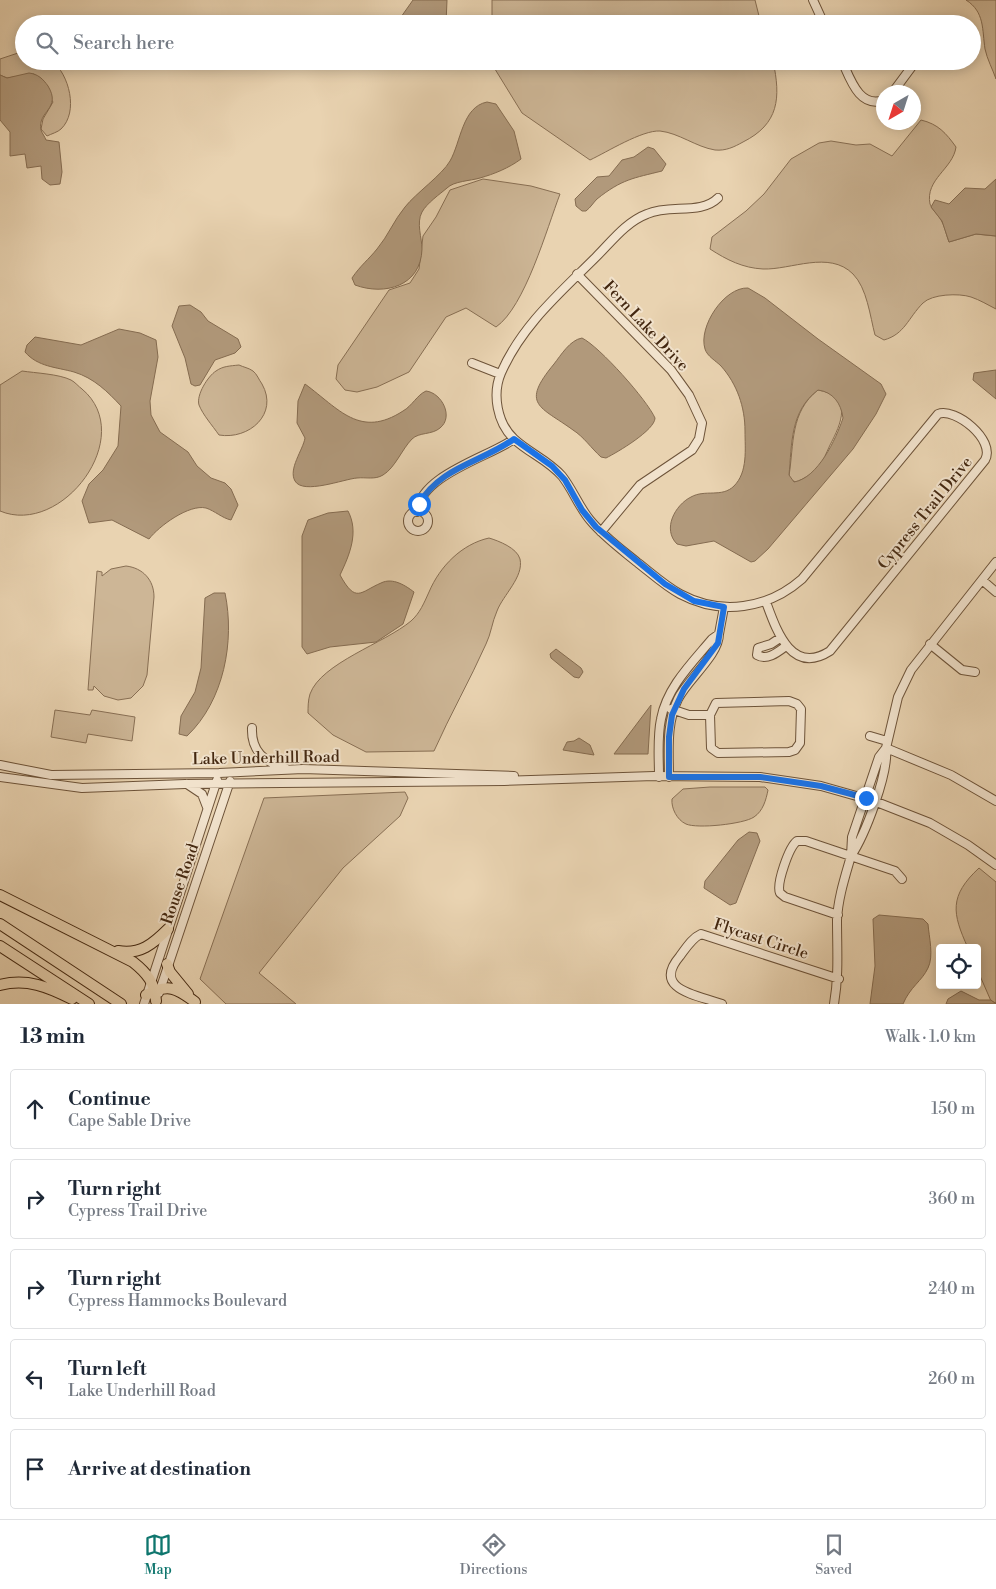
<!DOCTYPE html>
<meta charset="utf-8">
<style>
:root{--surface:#fff;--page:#f6f6f7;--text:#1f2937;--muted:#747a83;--line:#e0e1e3;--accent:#0f766e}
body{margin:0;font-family:"Libre Bodoni",serif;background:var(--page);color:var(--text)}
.controls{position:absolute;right:15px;bottom:15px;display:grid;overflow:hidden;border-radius:5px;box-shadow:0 2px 12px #0003}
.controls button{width:45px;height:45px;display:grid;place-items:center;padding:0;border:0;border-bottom:1px solid var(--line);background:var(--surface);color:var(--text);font:25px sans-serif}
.compass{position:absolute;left:876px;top:85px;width:45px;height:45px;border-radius:50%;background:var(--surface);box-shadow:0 2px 12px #0003;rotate:219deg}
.stop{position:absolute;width:15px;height:15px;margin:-11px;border:4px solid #1a73e8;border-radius:50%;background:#fff}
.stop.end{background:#1a73e8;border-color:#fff;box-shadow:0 1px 5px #0008}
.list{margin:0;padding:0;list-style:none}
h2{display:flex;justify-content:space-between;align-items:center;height:65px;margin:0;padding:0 20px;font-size:21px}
h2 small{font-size:16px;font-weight:400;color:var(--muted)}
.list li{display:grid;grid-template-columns:32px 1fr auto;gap:15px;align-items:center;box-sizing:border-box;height:80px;margin:0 10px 10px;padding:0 10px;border:1px solid var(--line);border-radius:5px}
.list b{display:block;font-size:19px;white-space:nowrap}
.list p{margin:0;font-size:16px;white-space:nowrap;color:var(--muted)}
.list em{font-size:16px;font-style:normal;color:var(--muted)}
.icon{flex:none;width:28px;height:28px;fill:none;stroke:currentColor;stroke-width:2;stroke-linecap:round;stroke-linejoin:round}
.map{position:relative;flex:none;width:996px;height:1004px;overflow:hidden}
.search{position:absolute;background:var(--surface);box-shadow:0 2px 12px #0003;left:15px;right:15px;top:15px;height:55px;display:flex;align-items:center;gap:12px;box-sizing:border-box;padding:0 18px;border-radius:28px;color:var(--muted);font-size:19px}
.sheet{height:515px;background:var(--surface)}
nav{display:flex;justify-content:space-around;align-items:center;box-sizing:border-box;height:70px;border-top:1px solid var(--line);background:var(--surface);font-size:14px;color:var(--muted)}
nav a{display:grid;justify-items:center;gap:2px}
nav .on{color:var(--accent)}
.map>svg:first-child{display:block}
</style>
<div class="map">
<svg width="996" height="1004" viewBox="0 0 996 1004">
<rect width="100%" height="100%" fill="#e9d3b1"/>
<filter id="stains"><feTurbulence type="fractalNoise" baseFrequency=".004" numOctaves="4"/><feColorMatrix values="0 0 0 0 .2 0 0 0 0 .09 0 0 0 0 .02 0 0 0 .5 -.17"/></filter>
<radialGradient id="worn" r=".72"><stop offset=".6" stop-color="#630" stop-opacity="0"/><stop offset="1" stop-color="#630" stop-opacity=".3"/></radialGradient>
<path fill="#cdb696" stroke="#886f54" d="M492 0H755L761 24H492Z
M966 0H996V79C993 70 987 59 985 49 982 30 985 12 966 0Z
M18 53 24 54V61H52C69 74 79 112 61 129 58 132 51 134 47 136L41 129 43 119 53 102 34 74 7 78 0 75V59Z
M490 61H773C781 98 779 124 743 142 734 147 726 151 715 150 696 147 679 133 660 131 642 130 607 152 590 160L522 113Z
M921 120C938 124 946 133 956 147 953 169 925 179 930 204 932 210 938 214 941 220 945 226 946 235 949 242L976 234 996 236V309C988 305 980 300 971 297 959 293 932 294 923 303 908 318 905 334 884 340L875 335C870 316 867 288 853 274 829 250 791 270 763 269 743 268 727 260 710 249L712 237 746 211 764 194 791 159 819 143 831 141 856 145 870 144 892 156Z
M483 179 531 186 560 194C547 228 525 307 496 327L466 308 446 317 409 372 377 387 357 392 345 390 336 379 338 365 389 290 410 283 419 269 423 236 436 217 450 190Z
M239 365C243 367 249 368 253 371 257 374 259 380 262 384 279 414 249 440 219 435 212 425 203 415 199 405 196 395 208 376 216 371 223 366 230 366 239 365Z
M22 371C35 373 59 374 71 380 75 382 79 387 82 389 138 436 62 537 0 511V385Z
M818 390C854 396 841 424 830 445 826 453 823 463 817 469 811 475 803 479 796 482L791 480 789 476C794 444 790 412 818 390Z
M489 538C499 541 517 548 520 559 524 577 503 595 497 611 492 622 491 634 486 644 470 680 450 715 434 751L366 752 333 735 308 713C308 708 308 700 310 694 321 663 385 643 411 621 420 613 424 603 429 592 440 566 462 544 489 538Z
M126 566C143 568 154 580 154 597L147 675 143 686 131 698 118 700 104 696 94 686 93 690H88L97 571 102 572V576L111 569Z
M55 710 90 715 92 710 135 717 132 741 88 734 86 743 51 737Z
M710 787H765L768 790C766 800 763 811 754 817 744 824 697 829 686 824 677 820 671 808 672 799L683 789Z
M405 792 408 798 400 816 343 868 259 973 296 1004H226L200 979 264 798Z
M979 868 996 882V1003L991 1001 977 969V948H968C952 913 949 896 979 868Z"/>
<path fill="#b1997b" stroke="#856c51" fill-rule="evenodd" d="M413 0H447L446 24H406L401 17Z
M29 73C38 74 43 79 48 86 62 109 37 111 41 130 42 133 45 137 46 140L59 142 62 172 60 184 50 185 42 179 41 166 27 168 25 154 10 156V132L0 120V75L7 78Z
M487 102 496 104 514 131 521 159C509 168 494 174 480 178 470 181 454 181 447 188 440 194 427 203 422 212 416 223 422 238 422 249 421 286 385 296 355 285L352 278C360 266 369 259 377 249 388 236 394 220 405 207 416 193 442 175 450 161 461 142 462 107 487 102Z
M648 147 654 149 666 164 662 171C634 178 622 179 597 199 593 203 591 207 586 211H582L576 206 575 199 597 177 609 176 622 160 634 157Z
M996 179V236L976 234 949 242 942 221 931 207 935 200 949 204 965 188 985 189Z
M748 288 765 298 818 339 881 384 886 394 876 414 853 449 768 549 755 561 751 562 714 541 686 546 677 544C662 529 675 505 691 497 705 489 722 498 734 486 748 472 745 449 745 431 745 407 737 384 721 366 716 361 707 356 705 349 698 327 724 287 748 288ZM818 390C833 392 841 403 843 418 836 439 818 478 794 482L789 475C792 444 790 411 818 390Z
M190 305 201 312 208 321 238 339 241 347 235 353 215 360 200 385 195 386 191 384 185 358 172 326 179 306Z
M119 329 140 333 156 340 158 357 150 401 151 415 160 432 188 452 197 466 211 478 225 483 231 489 238 505 231 520C222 518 215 511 206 508 189 504 159 526 149 539L112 520 89 523 82 501 89 484 103 470 118 446 121 406C108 392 94 378 74 372 56 367 38 367 25 352L27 345 35 337 81 345Z
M582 338C600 347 647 400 655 418 655 430 618 452 606 458L601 457C591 448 584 437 573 430 540 406 520 405 554 364 561 355 570 340 582 338Z
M996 370V399L973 380 974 373Z
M305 384C339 409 360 439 403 411 412 406 417 395 426 391 442 393 454 417 440 428 432 435 419 432 412 439 402 449 395 468 383 475 375 480 366 477 357 478 344 479 303 495 295 481 288 469 303 450 305 438L297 423 298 401Z
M348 511C359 532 350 554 340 575 356 604 360 592 381 583 393 577 406 586 414 592L403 624 376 642 330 647 307 654 302 647V536L308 520 328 513Z
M214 593H225C235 641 224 701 187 736L179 734 181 716 195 692 201 668 205 598Z
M556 649 581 668 583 672 579 678 574 677 551 658 550 654Z
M651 705 648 754H614Z
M579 738 590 745 594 755 563 750 567 742 574 741Z
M749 832 757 833 760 841 736 903 730 905 704 888 705 881 738 840Z
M879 915 923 919 928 924C929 937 934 956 928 968 922 981 910 987 903 1004H870L875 966 873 919Z
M961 991 979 1000H991L996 1004H946L948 999Z"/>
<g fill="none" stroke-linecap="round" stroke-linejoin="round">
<g stroke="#6d5339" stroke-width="10">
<path id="minor" d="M813 0 824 24
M842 61C850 78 859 109 884 100
M893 92 916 61
M718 198C701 215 670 204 647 214 626 222 612 241 596 257 560 293 522 325 501 373 492 394 497 423 514 439 529 453 548 460 562 476 573 490 579 507 590 520 604 537 621 549 638 563 651 573 665 586 680 594 721 616 768 609 802 579L938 414C955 407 996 440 985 460L830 651C791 676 776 629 766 602
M577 274 671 370 689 395 702 423 699 439 692 450 640 485 601 532
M472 363 500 374
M408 521a10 10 0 1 1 20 0a10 10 0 1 1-20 0Z
M417 512C420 475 489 457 514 439
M996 562 911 670 898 697 886 748 951 775 996 801
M982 580 996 592
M719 634 724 607
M780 638 771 644 758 648 757 655C767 661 778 652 786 646
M930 644 962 670 975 672
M789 701 797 704 801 709 800 743 795 750 789 752 718 753 711 748 710 715 716 703Z
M671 709 689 715H710
M252 728C251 751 264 762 285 768
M870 736 887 741
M886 748C889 773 865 835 851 856L852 837 879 757Z
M0 765 51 775 219 773 303 769 514 776
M0 777 82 788 185 784 504 781 654 776 760 777 821 786 874 801 930 823 968 845 996 865
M659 777C659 758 657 738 661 719 667 687 692 663 712 639L719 634C719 655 688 679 678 699 666 724 669 750 669 777
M187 784 202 794 207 807
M838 915 785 897 780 893C776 884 789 847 797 841H806L895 871 902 879
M159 993 230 781
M144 1004 217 780
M722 1004C698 995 651 990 680 956 686 948 692 938 701 934L839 979
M834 1004C839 975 837 949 837 920 838 898 845 877 851 856"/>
</g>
<g stroke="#442811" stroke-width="12">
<path id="highway" d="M0 895 133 962C147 973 155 983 156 1001
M0 924 121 1004
M0 946 89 1004
M118 951C140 955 153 944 168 929
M167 964 170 972 188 994
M0 985C27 978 48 987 72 999
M146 995C168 983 177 988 195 1002"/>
</g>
<use href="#minor" stroke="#f1e2cc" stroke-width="8"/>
<use href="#highway" stroke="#e9d3b1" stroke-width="10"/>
</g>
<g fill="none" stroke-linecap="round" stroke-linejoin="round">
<path stroke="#1a73e8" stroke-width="6" d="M419 504C440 467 482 462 514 439L552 466 565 480 582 510 596 527 665 584 694 601 724 607 718 643 684 689 672 715 669 737V777H760L821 786 866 798"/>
</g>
<g text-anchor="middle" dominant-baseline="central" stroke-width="4" stroke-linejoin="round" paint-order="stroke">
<g font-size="16" fill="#442811" stroke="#f1e2cc">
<text transform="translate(646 326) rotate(47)">Fern Lake Drive</text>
<text transform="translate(925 513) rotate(-51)">Cypress Trail Drive</text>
<text transform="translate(266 758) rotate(-1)">Lake Underhill Road</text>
<text transform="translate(180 884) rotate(-71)">Rouse Road</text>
<text transform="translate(761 939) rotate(18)">Flycast Circle</text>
</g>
</g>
<rect width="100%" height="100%" filter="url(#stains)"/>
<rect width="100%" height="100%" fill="url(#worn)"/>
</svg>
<div class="controls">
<button><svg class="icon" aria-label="locate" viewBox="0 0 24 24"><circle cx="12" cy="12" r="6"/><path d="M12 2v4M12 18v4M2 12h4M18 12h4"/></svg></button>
</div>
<svg class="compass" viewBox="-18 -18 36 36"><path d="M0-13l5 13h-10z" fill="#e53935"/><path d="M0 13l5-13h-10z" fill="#747a83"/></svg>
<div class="stop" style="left:419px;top:504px"></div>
<div class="stop end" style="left:866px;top:798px"></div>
<div class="search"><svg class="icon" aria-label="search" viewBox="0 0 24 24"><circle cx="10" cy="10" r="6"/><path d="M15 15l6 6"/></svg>Search here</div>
</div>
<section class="sheet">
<h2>13 min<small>Walk · 1.0 km</small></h2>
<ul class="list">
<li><svg class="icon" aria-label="ahead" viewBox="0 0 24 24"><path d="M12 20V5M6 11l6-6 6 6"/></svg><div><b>Continue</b><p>Cape Sable Drive</p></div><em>150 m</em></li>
<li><svg class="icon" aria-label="right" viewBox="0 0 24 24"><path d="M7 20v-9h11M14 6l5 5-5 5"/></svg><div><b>Turn right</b><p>Cypress Trail Drive</p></div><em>360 m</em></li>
<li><svg class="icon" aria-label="right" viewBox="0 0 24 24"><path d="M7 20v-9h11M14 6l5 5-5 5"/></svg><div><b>Turn right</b><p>Cypress Hammocks Boulevard</p></div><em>240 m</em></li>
<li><svg class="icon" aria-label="left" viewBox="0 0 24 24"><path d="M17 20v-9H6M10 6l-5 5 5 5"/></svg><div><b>Turn left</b><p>Lake Underhill Road</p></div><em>260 m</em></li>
<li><svg class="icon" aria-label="arrive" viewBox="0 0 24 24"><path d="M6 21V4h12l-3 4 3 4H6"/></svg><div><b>Arrive at destination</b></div></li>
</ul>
</section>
<nav>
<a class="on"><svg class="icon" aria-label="map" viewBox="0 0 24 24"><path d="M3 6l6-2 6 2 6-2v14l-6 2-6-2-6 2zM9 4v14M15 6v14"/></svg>Map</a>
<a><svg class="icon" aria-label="directions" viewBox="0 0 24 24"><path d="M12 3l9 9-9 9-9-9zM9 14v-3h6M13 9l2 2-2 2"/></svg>Directions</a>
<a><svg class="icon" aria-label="saved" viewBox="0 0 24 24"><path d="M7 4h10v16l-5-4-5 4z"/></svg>Saved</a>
</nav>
